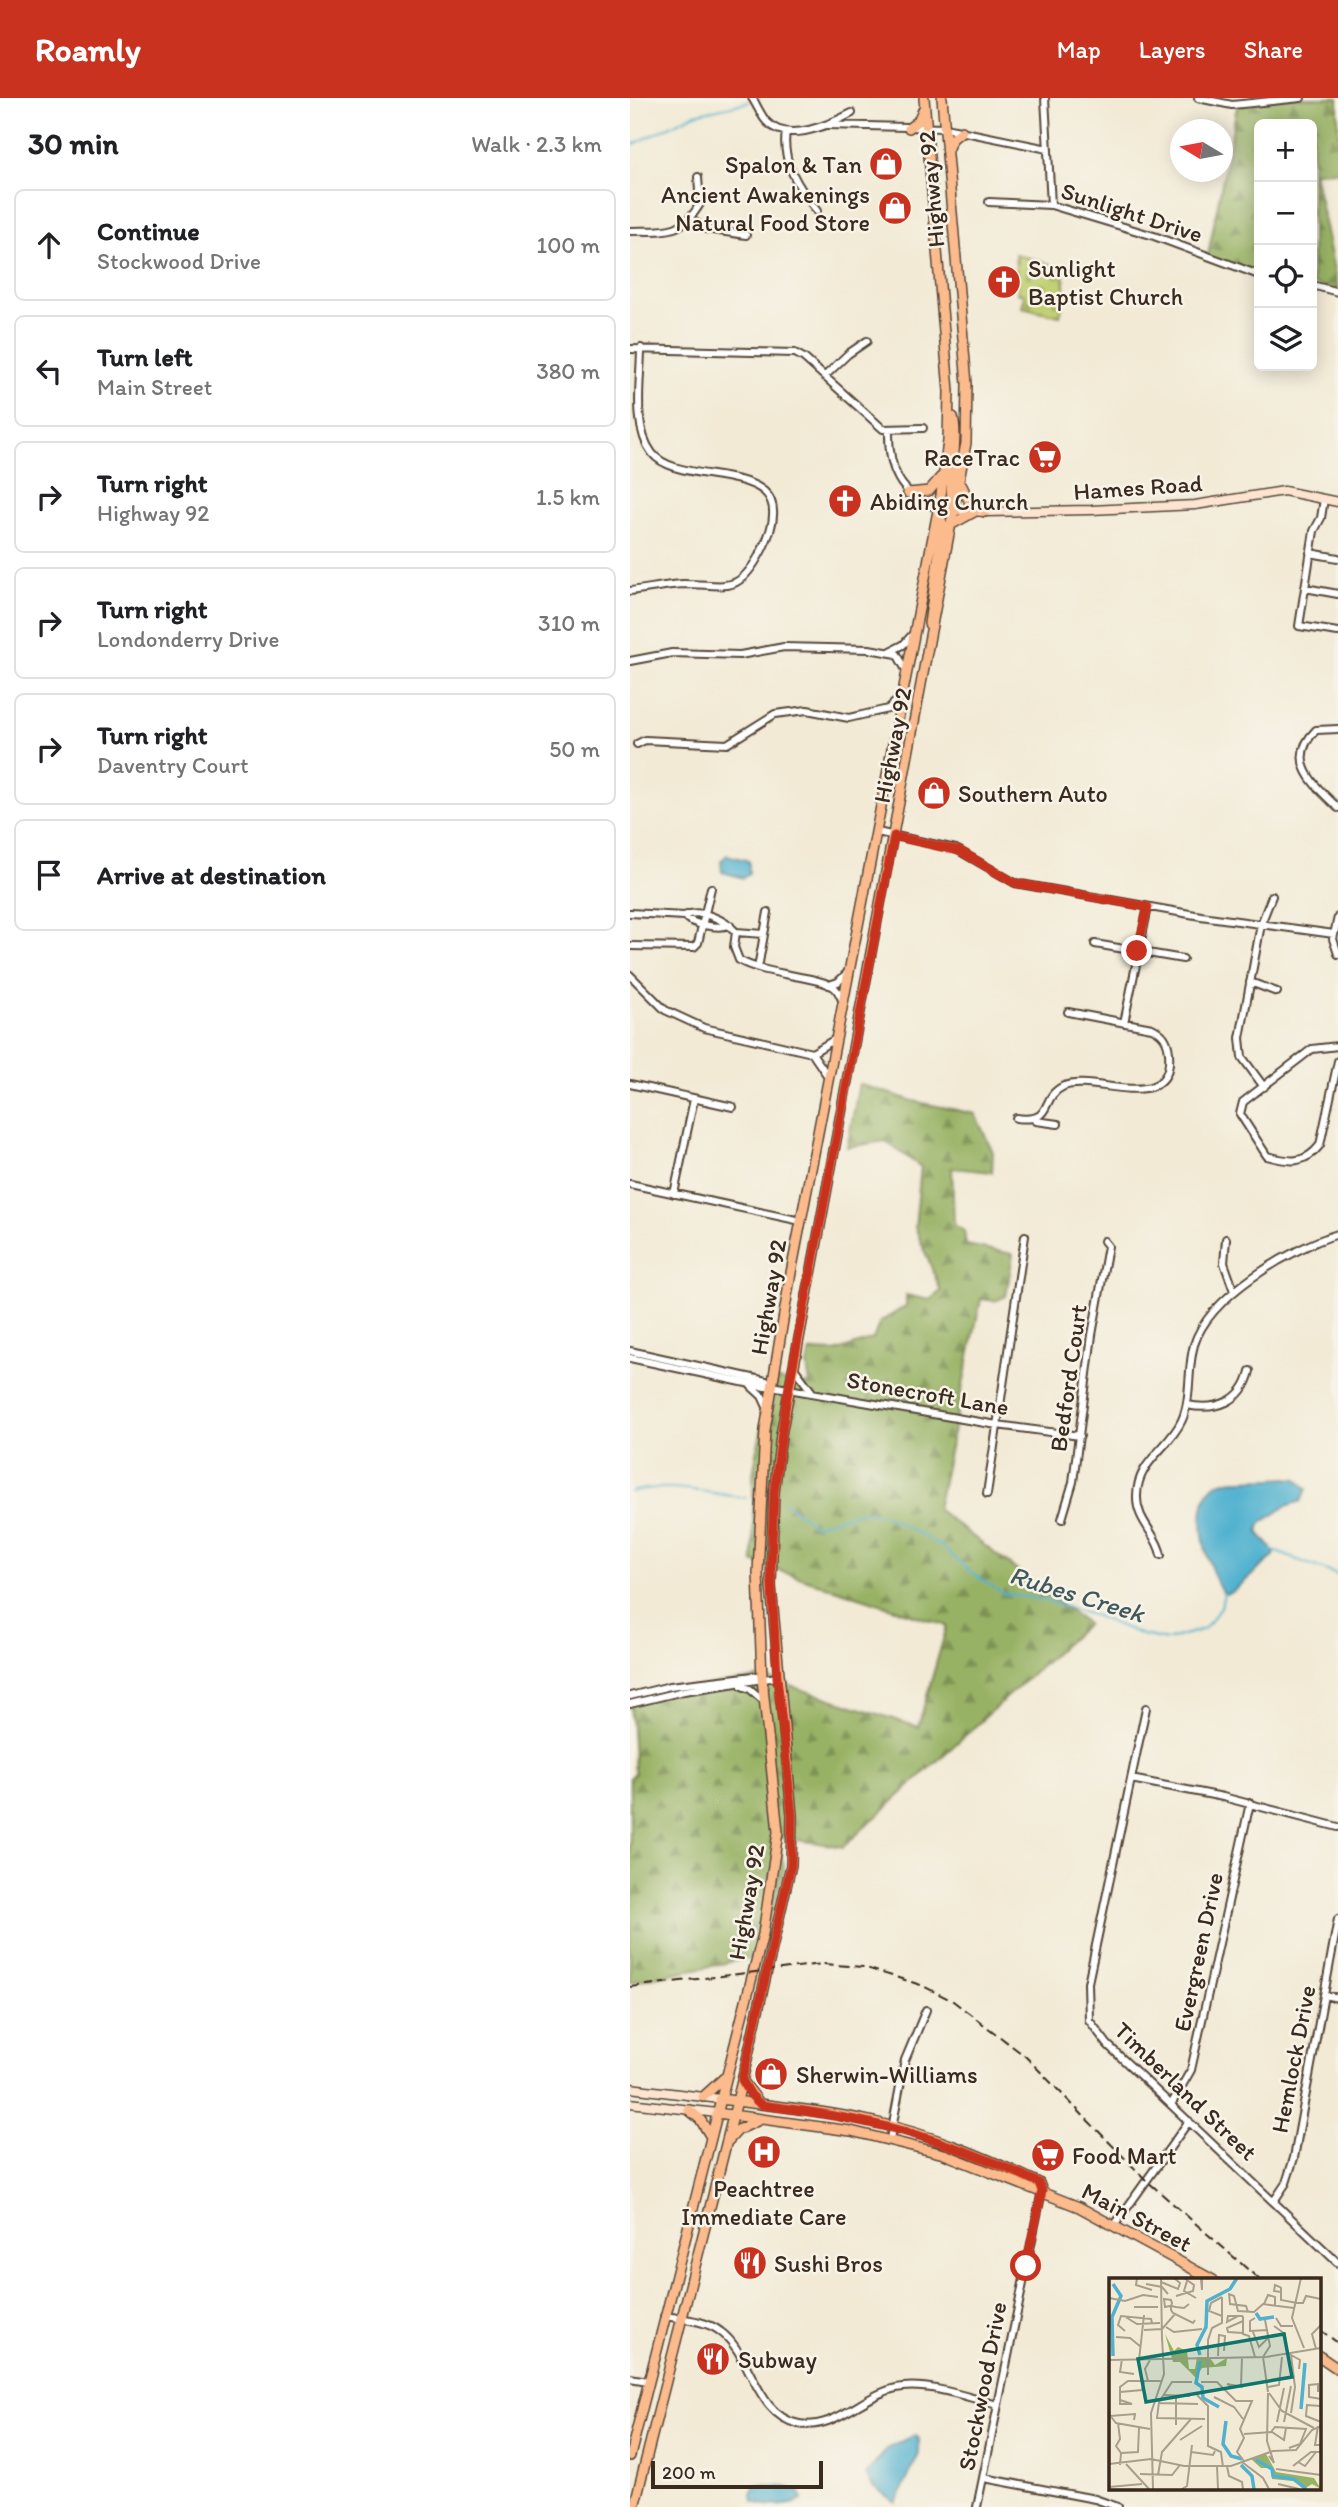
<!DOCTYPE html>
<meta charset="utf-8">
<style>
:root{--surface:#fff;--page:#f2f2f2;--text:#202124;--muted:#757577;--line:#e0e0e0;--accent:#c8321e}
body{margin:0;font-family:Itim,sans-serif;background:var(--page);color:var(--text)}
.controls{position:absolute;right:21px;top:21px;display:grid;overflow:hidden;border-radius:10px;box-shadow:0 4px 18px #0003}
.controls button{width:63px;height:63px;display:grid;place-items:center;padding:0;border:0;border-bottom:2px solid var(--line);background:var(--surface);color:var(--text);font:35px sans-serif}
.compass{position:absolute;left:540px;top:21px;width:63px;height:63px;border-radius:50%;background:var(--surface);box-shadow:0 4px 18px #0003;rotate:280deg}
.scale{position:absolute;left:21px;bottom:18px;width:172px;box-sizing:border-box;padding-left:7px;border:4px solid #3b2a1e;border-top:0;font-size:19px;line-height:24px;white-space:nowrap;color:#3b2a1e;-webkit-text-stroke:5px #f7f3e8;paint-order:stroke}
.stop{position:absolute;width:21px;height:21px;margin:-16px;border:5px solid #c8321e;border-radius:50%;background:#fff}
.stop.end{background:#c8321e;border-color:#fff;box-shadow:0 2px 7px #0008}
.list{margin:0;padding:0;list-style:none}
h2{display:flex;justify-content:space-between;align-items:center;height:91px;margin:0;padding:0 28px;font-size:30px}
h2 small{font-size:23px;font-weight:400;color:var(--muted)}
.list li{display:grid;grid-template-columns:46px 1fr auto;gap:21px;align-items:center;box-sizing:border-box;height:112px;margin:0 14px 14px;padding:0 14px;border:2px solid var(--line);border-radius:10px}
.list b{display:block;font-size:26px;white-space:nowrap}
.list p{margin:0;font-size:23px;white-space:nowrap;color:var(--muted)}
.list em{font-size:23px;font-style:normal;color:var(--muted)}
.icon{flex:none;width:38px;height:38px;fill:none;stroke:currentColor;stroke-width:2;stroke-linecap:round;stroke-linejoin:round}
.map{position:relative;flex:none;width:708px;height:2409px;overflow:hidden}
header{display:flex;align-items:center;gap:42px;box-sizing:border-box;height:98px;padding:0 35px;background:var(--accent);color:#fff}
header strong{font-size:33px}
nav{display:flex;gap:38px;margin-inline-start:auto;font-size:24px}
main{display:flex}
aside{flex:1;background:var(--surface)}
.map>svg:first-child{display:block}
</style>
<header>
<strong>Roamly</strong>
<nav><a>Map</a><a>Layers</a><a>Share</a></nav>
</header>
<main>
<aside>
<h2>30 min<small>Walk · 2.3 km</small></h2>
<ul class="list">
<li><svg class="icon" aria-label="ahead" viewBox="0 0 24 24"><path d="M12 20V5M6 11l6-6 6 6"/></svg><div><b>Continue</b><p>Stockwood Drive</p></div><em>100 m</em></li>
<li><svg class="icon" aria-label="left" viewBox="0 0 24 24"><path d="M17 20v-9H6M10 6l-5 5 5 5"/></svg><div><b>Turn left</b><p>Main Street</p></div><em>380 m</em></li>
<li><svg class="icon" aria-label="right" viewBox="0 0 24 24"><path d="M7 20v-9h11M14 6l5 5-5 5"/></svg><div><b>Turn right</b><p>Highway 92</p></div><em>1.5 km</em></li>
<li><svg class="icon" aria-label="right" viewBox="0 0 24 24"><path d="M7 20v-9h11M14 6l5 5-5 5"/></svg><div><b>Turn right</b><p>Londonderry Drive</p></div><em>310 m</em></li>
<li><svg class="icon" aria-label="right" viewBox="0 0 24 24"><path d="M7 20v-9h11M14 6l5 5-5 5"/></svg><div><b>Turn right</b><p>Daventry Court</p></div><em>50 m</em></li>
<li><svg class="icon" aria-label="arrive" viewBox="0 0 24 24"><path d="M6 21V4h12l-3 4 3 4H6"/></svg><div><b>Arrive at destination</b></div></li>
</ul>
</aside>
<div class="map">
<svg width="708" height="2409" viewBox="0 0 708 2409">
<defs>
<pattern id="forest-firs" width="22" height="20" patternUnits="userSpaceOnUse" patternTransform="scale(1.75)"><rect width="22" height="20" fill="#98b265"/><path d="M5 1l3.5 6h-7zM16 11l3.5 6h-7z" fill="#7d9153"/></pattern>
<pattern id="cemetery-stones" width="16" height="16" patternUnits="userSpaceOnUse" patternTransform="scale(1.75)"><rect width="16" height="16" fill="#c1d073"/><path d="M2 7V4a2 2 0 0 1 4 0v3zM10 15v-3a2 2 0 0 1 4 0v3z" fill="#a7b363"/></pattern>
</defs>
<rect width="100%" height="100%" fill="#f7f3e8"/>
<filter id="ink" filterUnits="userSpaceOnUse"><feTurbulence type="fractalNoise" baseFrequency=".0143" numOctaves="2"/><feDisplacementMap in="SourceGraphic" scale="14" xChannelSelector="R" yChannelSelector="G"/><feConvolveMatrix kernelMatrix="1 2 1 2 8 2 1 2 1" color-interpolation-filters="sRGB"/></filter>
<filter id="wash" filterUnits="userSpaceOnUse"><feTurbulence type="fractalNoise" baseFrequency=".00686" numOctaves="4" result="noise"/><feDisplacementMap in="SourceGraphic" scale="28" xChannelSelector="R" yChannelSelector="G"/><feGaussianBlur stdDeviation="1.57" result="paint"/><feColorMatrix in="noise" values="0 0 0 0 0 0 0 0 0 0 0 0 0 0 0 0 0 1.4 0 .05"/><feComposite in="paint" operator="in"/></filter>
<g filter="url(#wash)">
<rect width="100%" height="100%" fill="#f2ead5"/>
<path fill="url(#forest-firs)" stroke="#6a6e42" stroke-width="2" d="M644 0H708V73L684 74 708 192 682 186V26H629V175L577 162 608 3Z
M229 986 283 1003 345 1016 363 1054 362 1074 322 1070 324 1127 334 1133 336 1147 383 1156 376 1198 365 1203 351 1201 307 1411 457 1526 213 1749 148 1739 154 1770 131 1858 0 1884V1680L5 1675 0 1599 133 1579 288 1629 317 1528 123 1464V1376L141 1281 180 1287 177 1267 180 1253 205 1254 243 1241 250 1224 276 1208V1197L300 1202 311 1193 285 1129 291 1069 255 1043 217 1049Z"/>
<path fill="url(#cemetery-stones)" stroke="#7e7d48" stroke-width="2" d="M385 156C432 170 443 165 430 218L392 209 395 197 388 195Z"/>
<path fill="#50b1cf" stroke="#466e76" stroke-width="2" d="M97 757 119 763V776L113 780 92 774 91 763Z
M655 1380 667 1381 677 1391 671 1403 656 1408 630 1426 628 1434 645 1455 643 1459 602 1494 594 1496C577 1473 556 1398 591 1384 597 1381 643 1382 655 1380Z
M285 2337 289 2341V2356L266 2405 243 2388 236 2377 257 2351Z
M126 2388 156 2389 170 2394 172 2402C158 2409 139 2409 123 2404L122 2396Z"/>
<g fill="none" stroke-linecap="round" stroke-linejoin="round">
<path stroke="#50b1cf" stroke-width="2" d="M128 1 129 0
M0 48 65 16 119 4
M0 1394C37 1384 78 1395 116 1400
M156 1405 184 1427 233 1413 257 1418 312 1449 342 1475 372 1495 408 1501 466 1518 512 1537 537 1542 574 1531 591 1509 594 1495
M641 1452 708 1477"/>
</g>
</g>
<g filter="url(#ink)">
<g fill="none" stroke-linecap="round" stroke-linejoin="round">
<g stroke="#564739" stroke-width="10">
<path id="street" d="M122 0C127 7 131 18 137 24 157 46 201 26 222 15
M415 0 421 107
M568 0 602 7 671 0
M198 27 315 30 418 51
M156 34C151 64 169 90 187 113
M359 104 421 107 524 138 629 177
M60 121 76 131 116 137
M0 133C33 132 51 138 70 106L68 79
M682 187 708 194
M0 251 165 255 174 260 253 331 293 330
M195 278 218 256 237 243
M259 332C258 370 269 398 308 410
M694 401 691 420 684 433 669 528 708 534
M680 455 708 460
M675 490 708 496
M0 493C17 491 36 487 53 486 97 486 108 498 132 452 182 354 52 394 22 355 2 329 11 282 11 250
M261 553 273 547 282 537
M0 563 42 555 110 557 154 549 239 551 267 556 276 572
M708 631 686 632C654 664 686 688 708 710
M7 646 15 642 97 646 145 616 177 612 219 620 258 611 271 599
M247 734 326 751 385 785 571 818 704 836
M0 815 54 818C71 810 95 822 106 834L104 849 109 862C133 877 190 878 205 890 209 894 211 899 213 905
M54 818C62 827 88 831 100 827
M708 819 703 841 708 856
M106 834 134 836
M465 846 553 861
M0 848 64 849 68 845 81 790
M128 870 138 814
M0 877 35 912 74 930 182 955
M620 884 647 894
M199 887 208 884 217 875
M494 925 518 809
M708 948 682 951 613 1004 610 1016 637 1058C659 1064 675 1067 690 1047L708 963
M182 955 199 980
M182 955 207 940
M0 986 103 1009
M634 989 612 959 610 940 631 826 642 798
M386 1020C426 1025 408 1000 434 988 464 976 544 1018 539 955 538 942 533 935 522 930L438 914
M406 1023 428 1026
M0 1086 171 1123
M44 1096 64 1001
M596 1141 594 1165 604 1193
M0 1253 136 1283 141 1288
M0 1260 135 1289 141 1288 367 1327 450 1338
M164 1270 182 1294
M121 1288 132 1298 137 1309
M557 1307C586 1313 613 1304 620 1273
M357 1396 395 1138
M432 1421 443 1384 462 1237 478 1148 474 1143
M531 1457C527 1435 506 1423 507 1398 507 1363 539 1351 552 1322 562 1299 557 1271 564 1247 578 1199 661 1150 708 1136
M112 1588 120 1591 134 1603
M0 1598 40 1588 124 1578 132 1580
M0 1606 54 1593 147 1579
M516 1610 458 1885 459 1922 478 1947 708 2165
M501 1681 593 1699 708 1729
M694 1897 708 1900
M542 2005 561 1972 620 1705
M260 2041 275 1962 296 1912
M644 2103 656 2085 664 2060 708 1821
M484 2128 559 2023
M34 2218C52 2221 76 2222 91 2234 122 2257 125 2317 169 2326 207 2333 237 2292 273 2289 304 2286 339 2300 368 2307
M0 2280 18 2283
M354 2380 465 2401 488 2409
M347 2409 412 2093"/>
</g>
<g stroke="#564739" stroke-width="11">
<path id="secondary" d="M308 410 355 414 461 412 565 407 654 393 708 404
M0 1990 90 2001
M0 2005 87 2015"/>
</g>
<g stroke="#564739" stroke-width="12">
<path id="primary" d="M279 30 288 23 294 10
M317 52 322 41 332 33
M323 319C330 345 314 397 326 413
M332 388 340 405 355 414
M278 395 299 393 311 379
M324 425 344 414
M299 526 313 428 308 410
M112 1982 130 2006
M73 1999 94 1980
M90 2001C141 2008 193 2012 244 2024 302 2037 355 2059 409 2085L412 2093
M59 2012 70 2021 81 2039
M87 2015 221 2033 314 2056 449 2109 583 2182
M98 2043 108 2032 129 2022
M689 2258 708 2271
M0 2358 133 1836 148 1734 132 1580 128 1475 135 1332 160 1180 311 397 318 343 319 293 294 0
M4 2409 113 1979 161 1767 162 1717 141 1488 144 1395 151 1337 336 345 337 286 312 0"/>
</g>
<use href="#street" stroke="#fff" stroke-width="6"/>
<use href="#secondary" stroke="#fde4d1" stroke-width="8"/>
<use href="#primary" stroke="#fbbb8d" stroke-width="9"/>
<path stroke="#3b2a1e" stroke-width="2" stroke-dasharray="10 5" stroke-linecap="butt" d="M0 1889 192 1866 233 1869 291 1887 323 1903 395 1958 517 2083 630 2182
M689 2231 708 2245"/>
</g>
</g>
<g fill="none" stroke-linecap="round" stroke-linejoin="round" filter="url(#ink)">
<path stroke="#c8321e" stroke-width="9" d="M396 2168 412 2093 409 2085C314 2038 236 2020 131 2007L121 1997 112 1982 161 1767 162 1717 147 1579 141 1471 144 1395 156 1304 264 738 330 753 385 785 518 809 507 853"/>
</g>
<defs>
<g id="shop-disc" transform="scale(1.75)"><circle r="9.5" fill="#c8321e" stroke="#f7f3e8"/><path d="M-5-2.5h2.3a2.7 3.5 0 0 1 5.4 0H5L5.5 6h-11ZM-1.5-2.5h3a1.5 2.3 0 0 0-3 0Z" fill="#fff"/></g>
<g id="church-disc" transform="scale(1.75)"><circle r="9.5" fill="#c8321e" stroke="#f7f3e8"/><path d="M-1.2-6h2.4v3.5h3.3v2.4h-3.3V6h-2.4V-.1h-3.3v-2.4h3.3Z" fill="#fff"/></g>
<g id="supermarket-disc" transform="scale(1.75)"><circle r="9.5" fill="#c8321e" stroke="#f7f3e8"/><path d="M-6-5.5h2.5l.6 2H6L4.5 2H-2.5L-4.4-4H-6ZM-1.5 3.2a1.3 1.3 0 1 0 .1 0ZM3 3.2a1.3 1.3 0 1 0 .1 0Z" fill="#fff"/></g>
<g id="hospital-disc" transform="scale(1.75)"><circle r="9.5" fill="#c8321e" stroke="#f7f3e8"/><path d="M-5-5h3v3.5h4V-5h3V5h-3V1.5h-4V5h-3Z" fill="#fff"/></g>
<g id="restaurant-disc" transform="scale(1.75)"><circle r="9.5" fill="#c8321e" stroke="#f7f3e8"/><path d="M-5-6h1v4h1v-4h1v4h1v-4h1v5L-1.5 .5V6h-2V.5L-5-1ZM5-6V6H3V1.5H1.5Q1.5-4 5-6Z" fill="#fff"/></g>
</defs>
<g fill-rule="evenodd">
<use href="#shop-disc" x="256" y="66"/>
<use href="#shop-disc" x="265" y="110"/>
<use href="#church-disc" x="374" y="184"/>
<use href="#supermarket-disc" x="415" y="359"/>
<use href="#church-disc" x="215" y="403"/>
<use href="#shop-disc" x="304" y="695"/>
<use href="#shop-disc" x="141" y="1976"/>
<use href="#hospital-disc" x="134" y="2054"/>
<use href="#supermarket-disc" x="418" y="2057"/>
<use href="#restaurant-disc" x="120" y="2165"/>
<use href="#restaurant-disc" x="83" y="2261"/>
</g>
<g text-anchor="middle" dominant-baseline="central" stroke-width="5" stroke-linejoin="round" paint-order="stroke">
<g font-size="24" fill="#3b2a1e" stroke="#f7f3e8" text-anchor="start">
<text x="232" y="66" text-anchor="end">Spalon &amp; Tan</text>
<text x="240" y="96" text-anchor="end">Ancient Awakenings<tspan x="240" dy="28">Natural Food Store</tspan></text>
<text x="398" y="170">Sunlight<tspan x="398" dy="28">Baptist Church</tspan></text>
<text x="390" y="359" text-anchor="end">RaceTrac</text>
<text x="240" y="403">Abiding Church</text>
<text x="328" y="695">Southern Auto</text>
<text x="166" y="1976">Sherwin-Williams</text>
<text x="442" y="2057">Food Mart</text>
<text x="134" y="2090" text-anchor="middle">Peachtree<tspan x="134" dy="28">Immediate Care</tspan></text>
<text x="144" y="2165">Sushi Bros</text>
<text x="108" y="2261">Subway</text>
</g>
<g font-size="24" fill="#3b2a1e" stroke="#f7f3e8">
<text transform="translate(301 91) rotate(-95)">Highway 92</text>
<text transform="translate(502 114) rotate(18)">Sunlight Drive</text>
<text transform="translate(508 389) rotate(-4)">Hames Road</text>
<text transform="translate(262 647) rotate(-79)">Highway 92</text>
<text transform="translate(138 1199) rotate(-80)">Highway 92</text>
<text transform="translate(438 1280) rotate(-82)">Bedford Court</text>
<text transform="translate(298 1295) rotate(10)">Stonecroft Lane</text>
<text transform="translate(116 1804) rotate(-80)">Highway 92</text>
<text transform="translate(568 1854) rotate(-78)">Evergreen Drive</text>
<text transform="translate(663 1961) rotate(-79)">Hemlock Drive</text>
<text transform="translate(556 1993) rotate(44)">Timberland Street</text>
<text transform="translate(507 2119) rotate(28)">Main Street</text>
<text transform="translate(352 2288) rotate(-79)">Stockwood Drive</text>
</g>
<g font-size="26" font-style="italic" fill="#42595c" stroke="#f7f3e8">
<text transform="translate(447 1496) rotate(17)">Rubes Creek</text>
</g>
</g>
<g transform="translate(479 2180)">
<rect width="212" height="212" fill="#f2ead5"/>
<path d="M56 56 65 73 69 69 78 73 80 91H86L88 79 101 80 106 87 118 80 117 88 93 90 87 100 71 84H64ZM157 176 167 194 205 200 212 211 203 206 195 211 184 203 163 201V190H152L142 181Z" fill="#98b265"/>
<path fill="none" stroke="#50b1cf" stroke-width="3.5" d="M4 6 12 18 3 39 4 78M147 35 151 41 165 39M91 77 88 67 97 49 98 23 121 11 128 0M91 83 87 105 93 109 94 120 110 129M192 131 196 85M117 143 114 166 122 178 133 181M147 182 163 191 164 198 185 201 197 211M132 187 143 198 145 211"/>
<path fill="none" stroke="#a99d8c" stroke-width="2" d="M28 0 27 7 43 12M52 0 53 63M192 0 183 40 195 70M92 1 93 12V0M78 3 75 13 87 20M52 4 69 11 71 5 65 0M37 6 53 9 59 16M172 14 165 13 166 7 171 9 172 10V22L188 25H194L197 18 212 21M120 15 121 26 137 28 139 34M120 16 125 18 129 33 145 34 154 26 185 30M67 18 84 13 85 7 75 0M0 20 16 23 34 17 49 19M80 26 75 30 67 29 62 28H61L56 29 55 21 62 22 63 25 62 28V32L64 35 84 45 86 42M155 26 159 17 166 19V27M25 29H49M15 38 28 46 51 45M113 38 100 33 102 25 113 19M129 38 118 44 119 38H133L134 39V56L140 58 146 79M146 40 141 43V53L159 52M167 40 172 48H184M156 42 161 68 154 79 159 114M165 48 176 56 177 69M57 49 65 54 93 51M35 52 53 51 66 36M16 53 9 47 12 38 42 41 43 45M144 54 150 69 160 59M134 55 119 54 118 50 134 43M110 57 116 58 115 73M7 59 21 60 32 69M207 71 203 56 212 47M109 78 110 56M13 81 11 94 25 96M0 82 157 79 212 70M30 82 35 37M99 97V62L103 50 113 45V19M39 103 36 91 41 82M83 104H63L50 124 48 140 96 141M92 104H108L127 123H143L131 151 135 160 128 174 135 183M132 107 133 79M125 109 118 106 134 109M159 109 170 107 173 79M11 114 33 112 35 103M209 114V106L200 107V119L212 121M159 115 158 163 165 185 160 178M160 115 173 133 205 150M54 117 81 118M88 117 99 128V168L112 174 114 189M67 118V147M105 119 125 129 134 141M11 122 23 126H11V109L19 103H52M50 125 89 126M212 128 198 127 197 138 212 144M182 135 186 109 182 77 191 82 190 91M0 136 7 145 41 151M1 138 26 136 25 142M168 144 175 110M175 144 182 108M9 145 11 161 7 168 12 175 11 187M209 148 206 167H212M162 154 166 149 197 151 191 166 180 170M135 156 163 154 175 162 177 150M71 162 93 148M82 174 104 177 106 173M12 175 29 174 30 150M133 184 154 200 160 211M189 184 196 188 207 174M0 186 42 181 75 188H122L164 173 187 172 203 152 212 148M17 186 40 211M108 188 109 211M118 188 120 198 133 204 134 211M184 188 202 174H212M167 191 212 197M31 196 63 197 71 187M49 197 53 174 82 141M169 206 190 211M0 209 33 206M44 211 42 135 55 96 53 60M73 211 78 208 83 167"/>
<path fill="#0f766e" fill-opacity="0.15" stroke="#0f766e" stroke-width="3.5" d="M175 56 183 99 37 124 29 81Z"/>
<rect width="212" height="212" fill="none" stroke="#3b2a1e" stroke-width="3.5"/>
</g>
</svg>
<div class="controls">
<button>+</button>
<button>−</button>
<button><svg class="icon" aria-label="locate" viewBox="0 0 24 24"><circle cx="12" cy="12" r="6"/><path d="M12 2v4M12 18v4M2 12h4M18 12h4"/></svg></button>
<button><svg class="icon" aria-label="layers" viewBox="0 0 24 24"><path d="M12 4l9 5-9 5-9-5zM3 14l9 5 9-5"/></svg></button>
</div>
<svg class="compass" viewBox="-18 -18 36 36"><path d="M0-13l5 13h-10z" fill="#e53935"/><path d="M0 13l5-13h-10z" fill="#757577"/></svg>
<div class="scale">200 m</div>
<div class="stop" style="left:396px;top:2168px"></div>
<div class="stop end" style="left:507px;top:853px"></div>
</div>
</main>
